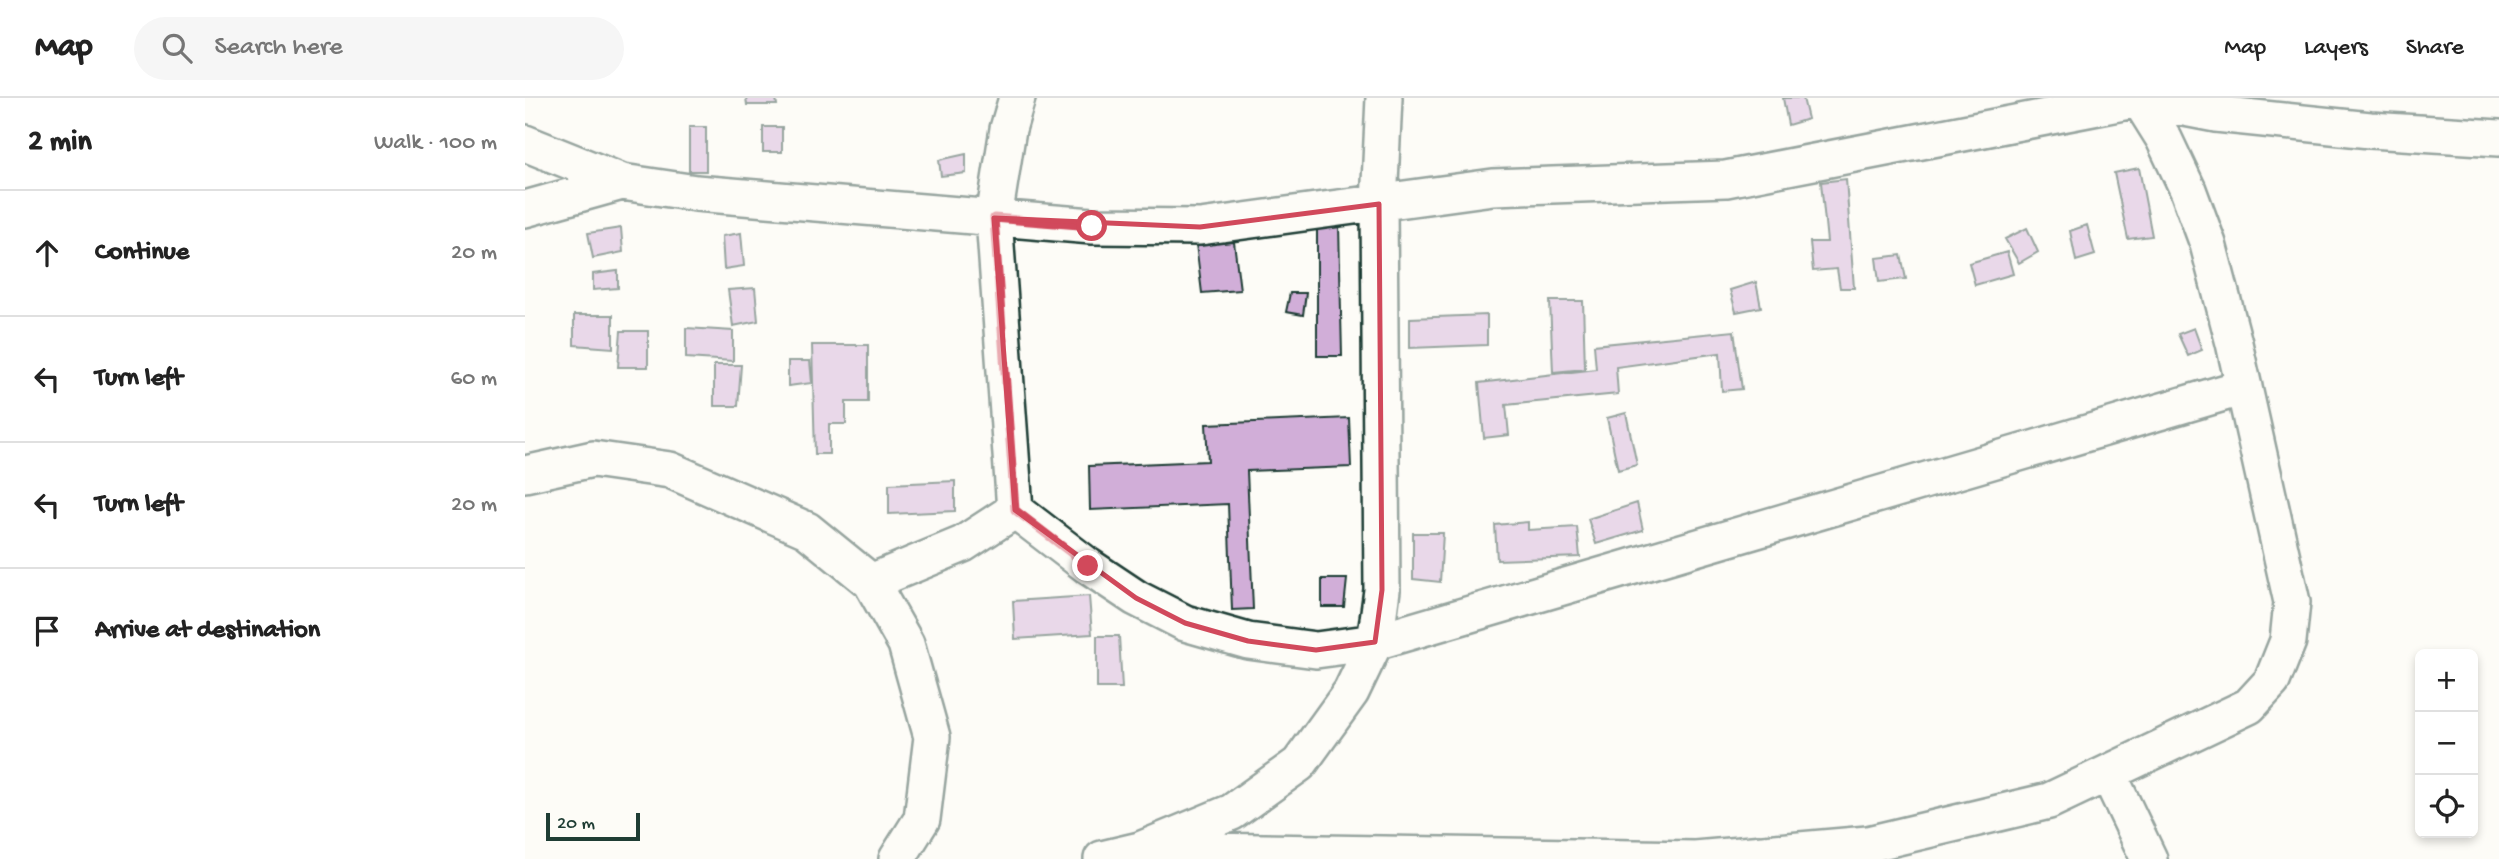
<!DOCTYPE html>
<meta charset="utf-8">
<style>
:root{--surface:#fff;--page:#f6f6f6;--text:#222;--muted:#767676;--line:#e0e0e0}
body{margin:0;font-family:"Gochi Hand",sans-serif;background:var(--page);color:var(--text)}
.controls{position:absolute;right:21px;bottom:21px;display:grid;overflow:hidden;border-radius:10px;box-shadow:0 4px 10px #0003}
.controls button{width:63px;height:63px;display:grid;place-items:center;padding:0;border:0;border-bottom:2px solid var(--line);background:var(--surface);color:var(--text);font:35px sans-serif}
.scale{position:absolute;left:21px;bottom:18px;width:94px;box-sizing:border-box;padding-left:7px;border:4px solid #1f3d34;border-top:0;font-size:19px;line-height:24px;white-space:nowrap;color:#1f3d34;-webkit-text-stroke:5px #fdfcf7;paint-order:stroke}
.stop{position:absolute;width:21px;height:21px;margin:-16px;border:5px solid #d1495b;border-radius:50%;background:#fff}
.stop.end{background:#d1495b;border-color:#fff;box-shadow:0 2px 7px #0008}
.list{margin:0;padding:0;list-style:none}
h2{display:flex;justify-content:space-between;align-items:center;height:91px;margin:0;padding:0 28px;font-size:30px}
h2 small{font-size:23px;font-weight:400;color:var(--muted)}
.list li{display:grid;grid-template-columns:46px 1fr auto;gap:21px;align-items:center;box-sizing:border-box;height:126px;padding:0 28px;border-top:2px solid var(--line)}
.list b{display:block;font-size:26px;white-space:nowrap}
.list em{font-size:23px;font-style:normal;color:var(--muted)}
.icon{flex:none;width:38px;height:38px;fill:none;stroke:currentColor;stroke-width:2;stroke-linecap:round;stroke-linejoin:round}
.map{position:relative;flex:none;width:1974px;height:761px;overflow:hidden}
header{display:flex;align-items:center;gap:42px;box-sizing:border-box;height:98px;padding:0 35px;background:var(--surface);border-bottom:2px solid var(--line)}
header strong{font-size:33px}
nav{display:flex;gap:38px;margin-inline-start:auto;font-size:24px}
.search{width:490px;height:63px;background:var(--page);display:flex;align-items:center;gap:18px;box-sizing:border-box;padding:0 24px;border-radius:38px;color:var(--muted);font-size:26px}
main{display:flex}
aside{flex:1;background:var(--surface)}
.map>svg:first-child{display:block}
</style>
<header>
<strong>Map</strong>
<div class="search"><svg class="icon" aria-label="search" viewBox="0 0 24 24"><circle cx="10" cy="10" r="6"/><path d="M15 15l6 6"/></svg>Search here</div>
<nav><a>Map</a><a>Layers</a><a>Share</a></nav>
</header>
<main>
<aside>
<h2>2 min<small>Walk · 100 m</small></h2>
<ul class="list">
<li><svg class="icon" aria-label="ahead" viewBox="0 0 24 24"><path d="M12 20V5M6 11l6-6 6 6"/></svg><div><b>Continue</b></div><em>20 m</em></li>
<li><svg class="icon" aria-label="left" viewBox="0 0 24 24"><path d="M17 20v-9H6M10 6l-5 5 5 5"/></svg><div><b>Turn left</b></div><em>60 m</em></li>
<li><svg class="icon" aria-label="left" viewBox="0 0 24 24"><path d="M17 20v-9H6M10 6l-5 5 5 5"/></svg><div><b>Turn left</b></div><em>20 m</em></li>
<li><svg class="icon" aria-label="arrive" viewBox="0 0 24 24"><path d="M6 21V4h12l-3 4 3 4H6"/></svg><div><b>Arrive at destination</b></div></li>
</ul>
</aside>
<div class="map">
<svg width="1974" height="761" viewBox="0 0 1974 761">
<rect width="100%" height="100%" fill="#fdfcf7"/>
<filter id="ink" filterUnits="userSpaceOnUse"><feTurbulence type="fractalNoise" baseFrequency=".0143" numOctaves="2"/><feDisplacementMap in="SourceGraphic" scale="14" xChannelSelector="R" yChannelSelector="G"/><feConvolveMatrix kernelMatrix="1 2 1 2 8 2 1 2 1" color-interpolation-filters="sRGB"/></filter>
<g filter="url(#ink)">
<path fill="#d1aed8" stroke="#1f3d34" stroke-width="2" d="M221 0H251L252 7H222Z
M1258 0H1278L1283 21 1263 27Z
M164 29H181V73H164Z
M238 29H257V54H238Z
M441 56V75L416 78 414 62Z
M1614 70 1627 138 1603 141 1589 75Z
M1321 81 1329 190H1315L1312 171 1288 173 1285 144H1302L1296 84Z
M792 127H814L817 258H792Z
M1562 127 1570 157 1551 163 1545 133Z
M96 130 98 154 68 160 63 135Z
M1502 130 1513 154 1494 165 1480 141Z
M216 135 219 168 199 171 197 138Z
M709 144 715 192 677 195 671 146Z
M1482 154 1488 176 1450 187 1444 165Z
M1376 157 1381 181 1354 184 1351 160Z
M93 173V190L68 192V176Z
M1231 184 1236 209 1211 214 1205 192Z
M230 190 233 223 208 228 203 192Z
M765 195H781L778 217 761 214Z
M1025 203H1058L1060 271 1028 274Z
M49 217H88V250L49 247Z
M962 217V247L885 250V220Z
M161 230 208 233V263L161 260Z
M1669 230 1677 252 1663 258 1653 236Z
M96 233H123V269H93Z
M1209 233 1217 291 1197 293 1195 255 1091 269 1093 296 981 307 984 337 959 340 954 285 1071 271 1069 247Z
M287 247H343V304H321V326H304V356H290Z
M263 263H285L287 285 263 288Z
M189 267H216L213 308H189Z
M1101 315 1112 367 1093 372 1082 320Z
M824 320 826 369 722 373 728 511 707 512 703 406 565 412 564 368 683 363 681 326Z
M430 383V413L364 416V386Z
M1112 405 1118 432 1071 446 1063 421Z
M1003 424V432L1052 429 1055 459 972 462 970 427Z
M888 435H918L915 484 888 481Z
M797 481H822L819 509H797Z
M564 498 567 536 490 541 488 503Z
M572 538H594L597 590H572Z"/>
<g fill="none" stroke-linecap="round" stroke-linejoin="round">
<g stroke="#1f3d34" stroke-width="40">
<path id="minor" d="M492 0 483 31 469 120 490 412 563 468 611 500 660 525 723 543 791 552 850 544 1719 289
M1608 0 1691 16 1845 32 1974 40
M0 45 97 84 171 95 567 128 675 129 968 89 1201 81 1614 1
M0 111 97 84
M0 376 68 361 145 372 282 432 346 484 381 546 407 639 397 721 372 761
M346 484 438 446 490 412
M1583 675 1624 761
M615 752 1170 761 1343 746 1524 703 1724 608 1747 583 1763 543 1767 504 1709 245 1683 146 1663 92 1639 41 1614 1
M577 761 615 752 707 714 774 666 826 594 850 544 857 492 854 106 859 0"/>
</g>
<use href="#minor" stroke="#fdfcf7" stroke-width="35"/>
</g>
</g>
<g fill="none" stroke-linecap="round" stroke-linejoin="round" filter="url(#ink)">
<path stroke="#d1495b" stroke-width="9" d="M563 468 490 412 469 120 567 128"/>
</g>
<path d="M0 0H1974V761H0ZM854 106 857 492 850 544 791 552 723 543 660 525 611 500 490 412 469 120 675 129Z" fill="#fdfcf7" fill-opacity=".55" fill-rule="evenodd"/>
<path fill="none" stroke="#d1495b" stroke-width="5" stroke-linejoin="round" d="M854 106 857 492 850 544 791 552 723 543 660 525 611 500 490 412 469 120 675 129Z"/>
</svg>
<div class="controls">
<button>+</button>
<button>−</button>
<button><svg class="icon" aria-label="locate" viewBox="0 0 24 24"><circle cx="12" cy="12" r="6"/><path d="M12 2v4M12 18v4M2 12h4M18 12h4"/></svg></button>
</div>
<div class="scale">20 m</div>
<div class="stop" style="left:567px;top:128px"></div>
<div class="stop end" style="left:563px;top:468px"></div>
</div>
</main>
